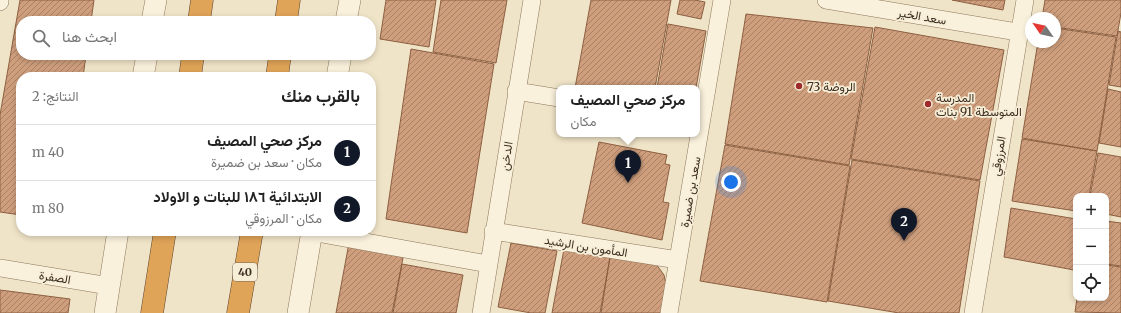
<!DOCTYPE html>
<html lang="ar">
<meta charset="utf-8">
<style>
:root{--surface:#fff;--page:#f6f6f6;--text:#222;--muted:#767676;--line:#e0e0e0;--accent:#111827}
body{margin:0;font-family:Merriweather,Vazirmatn,serif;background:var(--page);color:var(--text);direction:rtl}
.controls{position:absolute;right:12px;bottom:12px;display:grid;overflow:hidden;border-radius:8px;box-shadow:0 2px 6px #0003}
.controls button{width:36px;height:36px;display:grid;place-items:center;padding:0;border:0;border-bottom:1px solid var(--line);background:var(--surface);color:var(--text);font:20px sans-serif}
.compass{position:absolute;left:1025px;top:12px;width:36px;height:36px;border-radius:50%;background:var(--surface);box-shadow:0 2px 6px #0003;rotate:304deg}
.you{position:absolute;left:731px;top:182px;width:14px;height:14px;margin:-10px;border:3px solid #fff;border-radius:50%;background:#1a73e8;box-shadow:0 0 0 6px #1a73e833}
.badge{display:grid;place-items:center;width:26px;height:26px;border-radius:50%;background:var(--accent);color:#fff;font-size:13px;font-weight:700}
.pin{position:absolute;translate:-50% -33px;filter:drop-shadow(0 1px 2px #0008)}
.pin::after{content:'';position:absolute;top:21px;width:14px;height:12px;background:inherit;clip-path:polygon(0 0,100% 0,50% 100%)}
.popup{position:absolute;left:556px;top:85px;width:144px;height:52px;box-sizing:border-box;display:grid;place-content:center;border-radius:8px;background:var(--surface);filter:drop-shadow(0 1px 3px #0005);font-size:13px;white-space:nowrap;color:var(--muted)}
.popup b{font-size:15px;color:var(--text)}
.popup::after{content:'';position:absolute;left:50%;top:100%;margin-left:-8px;border:8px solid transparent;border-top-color:var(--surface)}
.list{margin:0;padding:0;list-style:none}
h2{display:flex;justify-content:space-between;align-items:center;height:52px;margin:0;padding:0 16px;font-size:17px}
h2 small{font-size:13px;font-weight:400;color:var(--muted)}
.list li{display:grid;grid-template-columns:26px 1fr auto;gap:12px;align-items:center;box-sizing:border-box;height:56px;padding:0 16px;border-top:1px solid var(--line)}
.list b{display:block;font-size:15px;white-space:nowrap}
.list p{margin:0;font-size:13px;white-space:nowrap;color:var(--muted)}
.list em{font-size:13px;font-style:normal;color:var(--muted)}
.icon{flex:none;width:22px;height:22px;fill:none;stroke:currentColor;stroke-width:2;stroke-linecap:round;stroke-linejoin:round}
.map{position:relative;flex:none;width:1121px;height:313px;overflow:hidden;direction:ltr}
.search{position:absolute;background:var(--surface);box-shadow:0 2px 6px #0003;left:16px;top:16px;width:360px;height:44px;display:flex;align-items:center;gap:10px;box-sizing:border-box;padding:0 14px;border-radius:16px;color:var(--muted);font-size:15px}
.panel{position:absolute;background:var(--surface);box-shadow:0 2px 6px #0003;left:16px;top:72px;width:360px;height:164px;border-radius:16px;direction:rtl}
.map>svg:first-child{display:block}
</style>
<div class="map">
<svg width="1121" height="313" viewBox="0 0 1121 313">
<defs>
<pattern id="building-hatch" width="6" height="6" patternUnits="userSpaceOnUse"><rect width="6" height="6" fill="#cf9f7d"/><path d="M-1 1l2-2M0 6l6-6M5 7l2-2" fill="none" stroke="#a98266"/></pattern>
</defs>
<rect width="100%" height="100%" fill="#f0e4c8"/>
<path fill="url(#building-hatch)" stroke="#8d5f41" d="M20 0H94L91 21H21V55H86L83 77H21V215L0 212V115Z
M386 0H436L429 47 380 39Z
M441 0H507L496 63 433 52Z
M591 0H671L655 88H575Z
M680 0H695L705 2 701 19 677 14Z
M952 0H1005L1003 10Z
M1045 0H1121V13L1117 36 1055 27V18H1042Z
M746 14 873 28 849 165 725 144Z
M668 24 706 31 696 88H657Z
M875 27 1004 50 980 180 851 159Z
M1055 28 1116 37 1097 151 1022 138 1038 42H1055Z
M1118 31 1121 32V87L1109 85Z
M411 49 494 64 467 233 386 219Z
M1108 89 1121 92V147L1099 143Z
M1022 139 1097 151 1089 196H1076V211L1012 201Z
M599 142 667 155 665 164 670 165 663 202 669 203 662 240 582 223Z
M725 145 850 166 827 302 700 281Z
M1098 153 1121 157V217L1106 214V196H1090Z
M852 160 980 181 959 313H899L828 301Z
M1011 208 1076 219V255L1074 270 1004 257Z
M1106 221 1121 223V266L1106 264Z
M349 243 404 253 392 313H336Z
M511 243 557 251 545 313H531L498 307Z
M564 249 610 257 600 313H552Z
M610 257 656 264 664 275 667 289 661 313H601Z
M402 264 463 275 456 313H393Z
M1106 265 1121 267V313L1075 312 1077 298H1106Z
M0 290 70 299 68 313H0Z"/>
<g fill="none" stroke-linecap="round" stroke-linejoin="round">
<g stroke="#8d765c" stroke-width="18">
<path id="minor" d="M826 0 1018 32
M0 2V0
M516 91 559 98
M493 231 678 260
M311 232 488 264
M0 268 109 286
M481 313 532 0
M669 313 722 0
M973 313 1025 0"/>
</g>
<g stroke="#8d765c" stroke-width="22">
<path id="tertiary" d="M152 21 156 0
M346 21 350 0
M143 77 147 55
M337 77 341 55
M105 313 118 231
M298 313 312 231"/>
</g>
<g stroke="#5b4430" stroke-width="23">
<path id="motorway" d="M199 21 202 0
M286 21 289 0
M190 77 193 55
M277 77 280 55
M152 313 165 231
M238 313 252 231"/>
</g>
<use href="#minor" stroke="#faf1dc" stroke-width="17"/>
<use href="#tertiary" stroke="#faf1dc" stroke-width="21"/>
<use href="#motorway" stroke="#e0a458" stroke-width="22"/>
</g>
<g fill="#9e2a2b" stroke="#f7eed8" stroke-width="1.5">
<circle cx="799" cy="86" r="4"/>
<circle cx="928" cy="104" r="4"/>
</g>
<g text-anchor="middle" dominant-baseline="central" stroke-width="3.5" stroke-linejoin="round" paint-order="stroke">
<rect fill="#f7eed8" stroke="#756857" stroke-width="1" x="233" y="263" width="24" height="18" rx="3"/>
<g font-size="11" font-weight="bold" fill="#3d2e20">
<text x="245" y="272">40</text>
</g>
<g font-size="12" fill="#3d2e20" stroke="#f7eed8">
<text transform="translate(922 16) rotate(10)">سعد الخير</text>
<text transform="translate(506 156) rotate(-81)">الدخن</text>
<text transform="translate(998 156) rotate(-81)">المرزوقي</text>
<text transform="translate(690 192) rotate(-80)">سعد بن ضميرة</text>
<text transform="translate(586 246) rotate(9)">المأمون بن الرشيد</text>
<text transform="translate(55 277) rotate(9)">الصفرة</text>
</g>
<g font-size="12" fill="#3d2e20" stroke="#f7eed8" text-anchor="start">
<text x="807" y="86">الروضة 73</text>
<text x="936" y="97">المدرسة<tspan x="936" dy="14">المتوسطة 91 بنات</tspan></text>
</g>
</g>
</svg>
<div class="controls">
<button>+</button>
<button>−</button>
<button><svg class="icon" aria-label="locate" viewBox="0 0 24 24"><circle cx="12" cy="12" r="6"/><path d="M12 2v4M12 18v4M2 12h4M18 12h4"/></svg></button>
</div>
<svg class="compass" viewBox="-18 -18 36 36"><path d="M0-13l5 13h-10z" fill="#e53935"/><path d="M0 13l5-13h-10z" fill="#767676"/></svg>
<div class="you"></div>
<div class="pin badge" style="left:628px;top:183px">1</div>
<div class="popup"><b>مركز صحي المصيف</b>مكان</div>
<div class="pin badge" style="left:904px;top:241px">2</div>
<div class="search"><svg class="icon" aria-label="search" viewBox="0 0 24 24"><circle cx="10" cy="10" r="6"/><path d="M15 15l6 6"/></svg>ابحث هنا</div>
<section class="panel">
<h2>بالقرب منك<small>النتائج: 2</small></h2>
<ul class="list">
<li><span class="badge">1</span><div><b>مركز صحي المصيف</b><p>مكان · سعد بن ضميرة</p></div><em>40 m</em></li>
<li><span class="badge">2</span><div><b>الابتدائية ١٨٦ للبنات و الاولاد</b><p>مكان · المرزوقي</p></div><em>80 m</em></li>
</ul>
</section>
</div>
